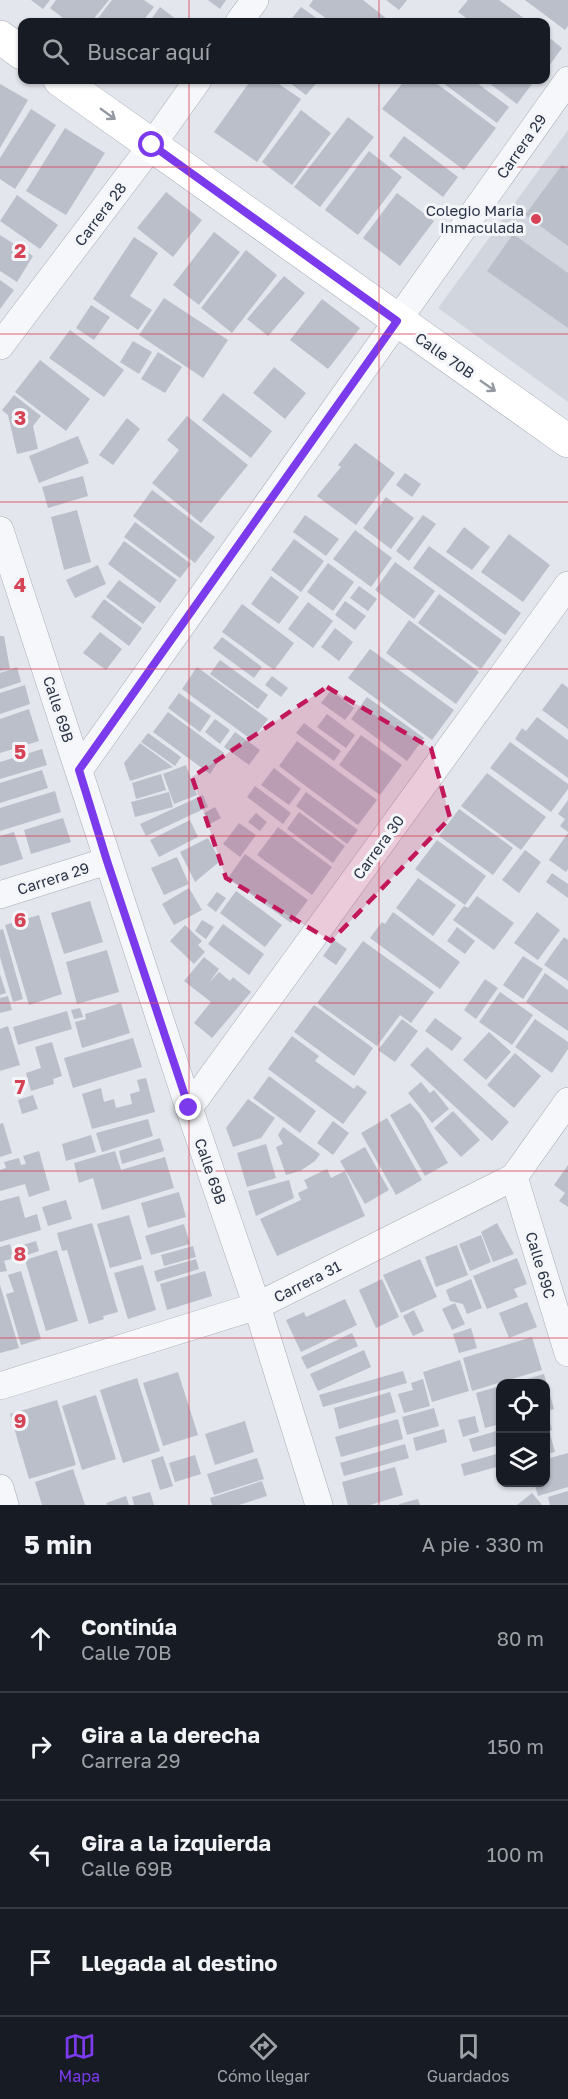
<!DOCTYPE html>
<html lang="es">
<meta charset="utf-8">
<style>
:root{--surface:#171b24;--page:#20242c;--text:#f1f3f6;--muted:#9ea1a6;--line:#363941;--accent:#7c3aed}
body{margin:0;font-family:"Golos Text",sans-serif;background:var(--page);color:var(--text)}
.controls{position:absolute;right:18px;bottom:18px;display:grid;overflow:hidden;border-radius:12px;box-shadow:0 2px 4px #0004}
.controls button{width:54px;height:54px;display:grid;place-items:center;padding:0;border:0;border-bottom:2px solid var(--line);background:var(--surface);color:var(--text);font:30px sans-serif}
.stop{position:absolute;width:18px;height:18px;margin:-14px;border:4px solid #7c3aed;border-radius:50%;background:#fff}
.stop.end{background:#7c3aed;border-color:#fff;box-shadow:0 2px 6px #0008}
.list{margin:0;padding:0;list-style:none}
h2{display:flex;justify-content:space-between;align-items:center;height:78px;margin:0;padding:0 24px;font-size:26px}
h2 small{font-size:20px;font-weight:400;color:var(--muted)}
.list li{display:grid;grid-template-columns:39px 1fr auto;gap:18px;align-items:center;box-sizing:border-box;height:108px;padding:0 24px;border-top:2px solid var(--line)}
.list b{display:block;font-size:22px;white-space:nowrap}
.list p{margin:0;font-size:20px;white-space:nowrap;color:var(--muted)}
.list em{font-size:20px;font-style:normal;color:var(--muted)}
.icon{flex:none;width:33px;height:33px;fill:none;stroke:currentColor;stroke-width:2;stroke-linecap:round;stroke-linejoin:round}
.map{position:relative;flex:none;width:568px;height:1505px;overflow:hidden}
.search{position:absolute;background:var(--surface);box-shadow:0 2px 4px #0004;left:18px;right:18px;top:18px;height:66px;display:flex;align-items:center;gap:15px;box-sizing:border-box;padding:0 21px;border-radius:12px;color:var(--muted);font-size:22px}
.sheet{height:510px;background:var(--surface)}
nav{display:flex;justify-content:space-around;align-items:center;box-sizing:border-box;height:84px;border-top:2px solid var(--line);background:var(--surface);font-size:16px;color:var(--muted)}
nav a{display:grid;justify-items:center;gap:3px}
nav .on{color:var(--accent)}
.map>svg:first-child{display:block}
</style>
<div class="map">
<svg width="568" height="1505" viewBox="0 0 568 1505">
<rect width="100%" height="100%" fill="#e3e6ec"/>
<path fill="#d1d5de" d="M568 130V402L438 308Z"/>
<path fill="#babfca" d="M31 0H50L43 9Z
M56 0H109L91 22H68L50 8Z
M112 0H144L154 7 142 22H95Z
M208 0H226L220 9Z
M313 0H363L387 19 384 22H331L309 6Z
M386 0H407L399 10Z
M468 0H499L529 22H472L458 12Z
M525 0H568V26L565 30Z
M160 7 180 22H149Z
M301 7 322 22H289Z
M546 35 562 48 546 70Z
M251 80H273L301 99 257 162 214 132Z
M286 80H319L306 95Z
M405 80H432L496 128 464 170 382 109Z
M439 80H473L509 107 497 123Z
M485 80H535L517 104Z
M0 84 28 100 0 148Z
M31 109 56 125 15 189 0 179V158Z
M301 110 331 133 292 185 262 162Z
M348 117 374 137 320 207 294 187Z
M65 128 105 153 66 215 26 191Z
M404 136 458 177 443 197 389 156Z
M369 151 402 177 358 235 325 210Z
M562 165 568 169V246L525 215Z
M166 192 202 220 173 257 137 228Z
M397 193 434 221 400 266 363 238Z
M17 195 58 225 40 249 0 221Z
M214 232 240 252 199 305 173 285Z
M513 234 568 273V328L487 271Z
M0 235 33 256 17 282 0 271Z
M134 237 158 253 130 296 152 310 138 330 93 299Z
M246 250 277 275 232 333 201 308Z
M284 276 305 293 268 336 247 319Z
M0 280 14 290 0 309Z
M164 298 228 340 203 378 139 335Z
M322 299 360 328 328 369 290 340Z
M91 305 110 317 94 340 76 328Z
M70 330 124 370 104 397 49 358Z
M133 341 152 352 139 374 120 362Z
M158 352 182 367 165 393 141 379Z
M40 360 90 399 66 431 15 392Z
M274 367 306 393 285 419 253 393Z
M223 393 272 431 251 458 202 420Z
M14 395 41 416 33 426 38 449 17 454 8 415 2 410Z
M187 416 248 465 201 523 152 483 179 450 167 440Z
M127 418 140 429 113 465 99 455Z
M78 436 89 463 39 483 29 456Z
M355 443 395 473 356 525 317 496 341 467 338 465Z
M405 473 421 484 412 497 396 485Z
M83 476 88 496 48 508 42 487Z
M152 490 215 537 195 563 133 516Z
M386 497 414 518 391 549 363 528Z
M77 510 91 562 64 570 51 517Z
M305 515 339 539 326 556 293 532Z
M423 515 436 524 409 561 396 551Z
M135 522 191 564 180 578 124 537Z
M464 527 490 547 472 570 446 552Z
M355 530 392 558 371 587 333 559Z
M509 534 550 565 523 602 481 572Z
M294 539 324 561 301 592 271 570Z
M124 541 177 580 160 603 108 564Z
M429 546 521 613 505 635 413 568Z
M395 562 435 591 414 619 375 590Z
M328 563 354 582 333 611 307 592Z
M98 565 106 584 75 598 66 580Z
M271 576 299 597 279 624 251 604Z
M119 580 156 607 143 624 106 597Z
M359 586 377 599 368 611 350 598Z
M439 594 502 640 481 669 418 623Z
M104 599 142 628 129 646 91 617Z
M345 601 366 616 355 630 335 615Z
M308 602 333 621 313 648 288 629Z
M242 604 294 643 274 670 222 632Z
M409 620 479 672 456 704 386 653Z
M335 628 353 642 339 661 321 647Z
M100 632 122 649 106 670 83 653Z
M0 636H4L10 669 0 671Z
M222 637 262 667 254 678 213 648Z
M370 649 454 710 432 740 348 678Z
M220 660 268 695 258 709 210 674Z
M17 667 21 682 0 689V673Z
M197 667 268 719 252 740 182 689Z
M272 676 288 688 281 697 265 685Z
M562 683 568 688V729L542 710Z
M25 685 30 704 0 714V693Z
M331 690 354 708 345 720 321 703Z
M179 693 211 716 200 732 168 708Z
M367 697 424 738 407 761 351 719Z
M29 709 39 741 0 753V719Z
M168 712 224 753 210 774 153 732Z
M327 714 355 735 346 748 317 727Z
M537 717 568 740V778L515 739 522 728 526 731Z
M215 719 230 730 220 744 205 732Z
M304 723 341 751 334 761 296 733Z
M235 732 260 750 249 765 224 747Z
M148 733 181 757 175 766 141 742Z
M361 735 402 765 380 795 339 765Z
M297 741 377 800 358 825 279 766Z
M510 742 568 784V789L551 812 490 768Z
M140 743 173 767 130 781 124 763Z
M42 749 47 765 0 779V762Z
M186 765 197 795 174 804 163 774Z
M274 768 301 789 289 805 261 785Z
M42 770 48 788 0 803V783Z
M487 773 546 817 521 850 461 806Z
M161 774 166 790 136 799 132 783Z
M255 786 291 813 283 824 247 797Z
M55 791 61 812 0 831V808Z
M169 792 173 807 135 817 131 802Z
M306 792 358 830 347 844 296 806Z
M203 795 208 807 146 836 140 824Z
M568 800V832L560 826 565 819 558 814Z
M215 807 221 818 210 824 204 813Z
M459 809 513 848 493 875 439 836Z
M299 812 345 846 333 863 287 829Z
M256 813 267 822 260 831 248 822Z
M63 818 71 842 31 854 24 830Z
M190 820 198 837 159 857 150 840Z
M239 823 256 835 240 857 223 844Z
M278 827 332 867 312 895 257 855Z
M14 832 23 859 0 866V836Z
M568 833V869L566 872 549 860Z
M208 838 220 861 195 882 180 852Z
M437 840 486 876 465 905 415 869Z
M525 850 541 862 519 893 502 880Z
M245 854 308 900 291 923 228 878Z
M177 857 189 884 164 895 151 868Z
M552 873 568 884V898L546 882Z
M418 878 456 905 433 936 396 908Z
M189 888 202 910 174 925 162 904Z
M236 891 282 925 265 947 220 913Z
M217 892 226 898 216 912 207 905Z
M477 896 514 923 494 950 453 920 464 906 468 908Z
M90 901 103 942 64 954 51 913Z
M393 912 460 962 440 989 370 938 382 922 385 924Z
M537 912 560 930 538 960 514 943Z
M39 915 62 994 29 1005 5 925Z
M202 920 214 927 206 939 195 931Z
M223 924 264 954 249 975 208 944Z
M185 925 202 941 198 945 205 952 194 964 170 941Z
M457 927 475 941 465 954 447 941Z
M3 929 23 999 13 1002 0 957V930Z
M564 937 568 940V981L544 965Z
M334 940 347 949 336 965 323 956Z
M363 941 434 992 411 1023 400 1015 377 1046 317 1003Z
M107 950 119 992 77 1004 66 962Z
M523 956 543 969 523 999 503 985Z
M204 957 219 969 209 983 219 972 230 981 233 977 251 992 212 1038 194 1023 211 1002 184 981Z
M545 973 568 990V1031L526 1002Z
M0 974 6 993 0 995Z
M485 979 498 988 476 1019 464 1010Z
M500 992 533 1015 512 1045 479 1022Z
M8 996 12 1010 0 1013V998Z
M121 1003 130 1033 82 1048 75 1022 86 1019 85 1014Z
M314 1005 373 1048 354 1076 294 1032Z
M80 1008 83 1017 74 1019 71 1010Z
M67 1011 72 1029 18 1045 13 1027Z
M435 1018 462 1038 452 1051 425 1031Z
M402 1019 418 1031 395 1062 378 1050Z
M535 1019 568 1042V1049L552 1073 515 1047Z
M8 1026 20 1065 0 1071V1029Z
M489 1032 511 1052 486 1080 463 1060Z
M292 1036 319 1056 315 1061 354 1089 357 1085 367 1092 343 1124 268 1069Z
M133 1038 142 1067 73 1088 64 1058Z
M52 1042 62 1076 53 1079 54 1084 31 1091 26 1073 41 1068 35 1047Z
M427 1047 509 1122 492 1141 410 1065Z
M515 1053 541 1076 514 1108 487 1085Z
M269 1076 316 1111 300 1133 253 1098Z
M146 1078 155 1112 92 1129 82 1094 101 1088 104 1102 114 1099 116 1108 132 1104 130 1094 140 1091 137 1080Z
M421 1082 430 1093 434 1090 449 1109 432 1123 408 1093Z
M33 1095 38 1109 22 1114 18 1100Z
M248 1099 275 1118 261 1138 233 1147 226 1128Z
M410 1103 420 1114 448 1163 425 1176 390 1115Z
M453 1111 480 1140 461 1157 434 1128Z
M387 1118 422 1180 396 1195 361 1133Z
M148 1119 153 1136 102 1152 96 1133Z
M333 1121 349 1133 333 1155 317 1143Z
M3 1123 12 1153 0 1157V1124Z
M283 1127 320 1154 315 1161 300 1171 286 1175 276 1147 283 1144 278 1135Z
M91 1135 96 1152 66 1161 62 1144Z
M160 1138 164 1151 122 1164 119 1151Z
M266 1144 276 1178 247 1187 237 1153Z
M365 1147 389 1190 365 1204 340 1161Z
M39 1151 50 1190 29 1197 25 1184 0 1191V1170L6 1168 4 1162 19 1158 21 1165 26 1164 23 1156Z
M115 1151 121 1170 165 1157 174 1188 102 1210 93 1178 79 1183 74 1163Z
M568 1165V1207L559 1201 565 1193 554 1185Z
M327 1169 331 1178 345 1171 365 1216 277 1256 260 1219 301 1200 298 1193 308 1188 304 1180Z
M289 1180 294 1198 256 1216 248 1191Z
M179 1192 186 1217 148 1228 141 1203Z
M19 1196 25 1218 37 1214 41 1230 0 1242V1201Z
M66 1200 72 1219 48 1226 42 1207Z
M129 1215 142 1259 110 1268 97 1224Z
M92 1223 118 1312 103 1316 104 1319 89 1324 67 1250 62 1251 57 1233Z
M497 1223 514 1254 493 1262 481 1232Z
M184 1224 190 1244 151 1255 145 1236Z
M481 1235 491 1262 470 1271 459 1244Z
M36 1241 39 1251 19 1258 16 1247Z
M10 1244 14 1258 4 1261 7 1271 0 1272V1247Z
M457 1245 468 1275 436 1287 425 1257Z
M193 1246 196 1257 164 1266 161 1255Z
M57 1250 78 1321 46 1331 25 1260Z
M517 1258 527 1284 514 1289 518 1297 487 1309 473 1276Z
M196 1259 199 1269 157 1282 154 1271Z
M420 1259 437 1297 401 1313 383 1275Z
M143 1265 156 1310 128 1319 114 1273Z
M21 1271 41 1339 21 1345 6 1294 14 1292 8 1275Z
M205 1271 212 1296 167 1310 160 1284Z
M382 1279 399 1317 376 1328 359 1290Z
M471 1279 482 1308 467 1314 463 1304 450 1301 446 1290Z
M0 1285 19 1348 0 1353Z
M345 1299 357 1325 301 1352 286 1320 304 1312 306 1317Z
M527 1302 537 1327 509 1338 499 1313Z
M455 1303 465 1324 452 1330 442 1309Z
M414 1310 424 1331 413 1336 403 1316Z
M471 1328 477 1348 459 1353 453 1334Z
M352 1333 358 1346 307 1369 301 1357Z
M532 1337 542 1370 472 1391 463 1358Z
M364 1350 371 1367 318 1391 310 1374Z
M460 1360 469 1391 432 1402 423 1372Z
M403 1371 407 1383 323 1407 319 1395Z
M178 1372 198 1435 163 1446 143 1383Z
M544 1374 554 1409 546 1411V1384L513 1383Z
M137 1378 160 1451 123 1463 100 1390Z
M423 1379 430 1406 404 1413 398 1394 413 1390 411 1383Z
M500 1386V1424L485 1428 476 1393Z
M390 1392 396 1412 339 1429 334 1408Z
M96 1395 116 1459 82 1470 62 1406Z
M57 1400 76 1465 29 1479 10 1414Z
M434 1408 439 1426 407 1435 402 1417Z
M546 1414H548L552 1430 546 1432Z
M475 1416 479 1432 463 1437 458 1420Z
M398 1419 403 1439 341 1457 335 1437Z
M245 1421 254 1452 215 1465 205 1434Z
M444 1429 447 1442 416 1451 413 1438Z
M500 1430V1445L473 1452 469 1439Z
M550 1434 555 1452 546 1454V1435Z
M405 1444 409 1458 344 1476 340 1463Z
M500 1453V1466L464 1476 461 1464Z
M568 1453V1487L538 1496 534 1482H546V1459Z
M195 1455 201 1474 175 1482 169 1463Z
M163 1456 173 1486 160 1490 151 1460Z
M257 1458 264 1479 214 1495 207 1474Z
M395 1467 403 1495 370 1505H348L342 1482Z
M73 1469 85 1505H42L35 1482Z
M262 1481 267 1496 239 1505H212L210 1498Z
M568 1491V1505H550L548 1497Z
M150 1492 154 1505H134L132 1497Z
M532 1493 542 1505H517Z
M126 1496 129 1505H107L106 1503Z
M418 1499 420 1505H399V1504Z"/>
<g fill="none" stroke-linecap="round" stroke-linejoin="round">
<g stroke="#a7adb7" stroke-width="28">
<path id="street" d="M239 22 255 0
M0 346 152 145 198 80
M0 530 189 1108 257 1306 319 1505
M79 770 568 80
M0 895 107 861
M189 1108 568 585
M514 1177 568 1353
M0 1386 257 1306 514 1177 568 1101
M0 1488 5 1505"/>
</g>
<g stroke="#a7adb7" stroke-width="34">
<path id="secondary" d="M0 37 22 53
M60 80 568 441"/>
</g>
<use href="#street" stroke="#f6f7fa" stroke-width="27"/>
<use href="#secondary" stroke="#fff" stroke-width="33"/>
</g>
<defs><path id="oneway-shaft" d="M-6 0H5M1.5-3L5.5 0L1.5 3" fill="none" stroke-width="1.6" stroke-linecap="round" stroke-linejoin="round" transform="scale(1.5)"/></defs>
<g stroke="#9499a2">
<use href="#oneway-shaft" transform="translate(108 114) rotate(36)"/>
<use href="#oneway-shaft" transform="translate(488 386) rotate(35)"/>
</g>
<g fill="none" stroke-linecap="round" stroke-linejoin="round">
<path stroke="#7c3aed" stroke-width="8" d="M152 145 397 321 79 770 107 861 189 1108"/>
</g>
<path fill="#c2185b" fill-opacity="0.2" stroke="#c2185b" stroke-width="4.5" stroke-dasharray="12 8" stroke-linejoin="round" d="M327 687 431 748 450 818 331 941 226 878 192 777Z"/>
<path fill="none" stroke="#d64355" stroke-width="1.5" stroke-opacity="0.55" d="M189 0V22M379 0V22M189 80V1505M379 80V1505M0 167H568M0 334H568M0 502H568M0 669H568M0 836H568M0 1003H568M0 1171H568M0 1338H568"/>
<circle fill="#d64355" stroke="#f3f5f9" stroke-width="2" cx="536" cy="219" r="6"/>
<g text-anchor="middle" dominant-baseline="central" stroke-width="6" stroke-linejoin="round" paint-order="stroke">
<g font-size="15" fill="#293345" stroke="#f3f5f9">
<text transform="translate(521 146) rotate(-55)">Carrera 29</text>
<text transform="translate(100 214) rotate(-53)">Carrera 28</text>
<text transform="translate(445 355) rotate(35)">Calle 70B</text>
<text transform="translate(59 709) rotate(72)">Calle 69B</text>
<text transform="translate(378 847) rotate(-54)">Carrera 30</text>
<text transform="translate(53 878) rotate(-18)">Carrera 29</text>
<text transform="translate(211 1171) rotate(71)">Calle 69B</text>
<text transform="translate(541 1265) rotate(73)">Calle 69C</text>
<text transform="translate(307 1281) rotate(-27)">Carrera 31</text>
</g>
<g font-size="15" fill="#293345" stroke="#f3f5f9" text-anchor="end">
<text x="524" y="210">Colegio Maria<tspan x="524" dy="17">Inmaculada</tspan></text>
</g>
</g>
<g font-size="20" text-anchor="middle" font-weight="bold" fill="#d64355" stroke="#f3f5f9" stroke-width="6" stroke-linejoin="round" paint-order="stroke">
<text x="20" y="258">2</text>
<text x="20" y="425">3</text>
<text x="20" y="592">4</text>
<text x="20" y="759">5</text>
<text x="20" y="927">6</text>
<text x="20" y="1094">7</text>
<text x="20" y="1261">8</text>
<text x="20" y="1428">9</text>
</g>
</svg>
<div class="controls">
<button><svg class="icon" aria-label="locate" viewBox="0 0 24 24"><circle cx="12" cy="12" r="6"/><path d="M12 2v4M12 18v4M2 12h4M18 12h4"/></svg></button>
<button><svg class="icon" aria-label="layers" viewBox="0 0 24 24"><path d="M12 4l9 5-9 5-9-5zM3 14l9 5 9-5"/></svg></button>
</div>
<div class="stop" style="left:152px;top:145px"></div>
<div class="stop end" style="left:189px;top:1108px"></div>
<div class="search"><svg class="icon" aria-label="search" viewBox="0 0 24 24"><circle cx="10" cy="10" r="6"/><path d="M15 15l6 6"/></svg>Buscar aquí</div>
</div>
<section class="sheet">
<h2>5 min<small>A pie · 330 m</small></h2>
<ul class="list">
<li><svg class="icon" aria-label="ahead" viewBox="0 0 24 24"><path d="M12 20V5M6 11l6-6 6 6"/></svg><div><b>Continúa</b><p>Calle 70B</p></div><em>80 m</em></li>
<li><svg class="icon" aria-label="right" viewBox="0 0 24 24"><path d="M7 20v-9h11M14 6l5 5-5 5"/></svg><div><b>Gira a la derecha</b><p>Carrera 29</p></div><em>150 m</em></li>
<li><svg class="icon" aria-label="left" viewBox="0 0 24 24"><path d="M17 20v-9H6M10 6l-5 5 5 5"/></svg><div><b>Gira a la izquierda</b><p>Calle 69B</p></div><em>100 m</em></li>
<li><svg class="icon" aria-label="arrive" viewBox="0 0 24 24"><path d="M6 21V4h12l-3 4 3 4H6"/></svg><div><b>Llegada al destino</b></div></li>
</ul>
</section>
<nav>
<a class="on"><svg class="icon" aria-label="map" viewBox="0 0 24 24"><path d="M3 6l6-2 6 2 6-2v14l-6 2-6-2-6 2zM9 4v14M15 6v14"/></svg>Mapa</a>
<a><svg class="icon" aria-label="directions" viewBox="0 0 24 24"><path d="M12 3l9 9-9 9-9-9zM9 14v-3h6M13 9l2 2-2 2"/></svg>Cómo llegar</a>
<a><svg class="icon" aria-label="saved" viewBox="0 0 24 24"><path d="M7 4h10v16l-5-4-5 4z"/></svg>Guardados</a>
</nav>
